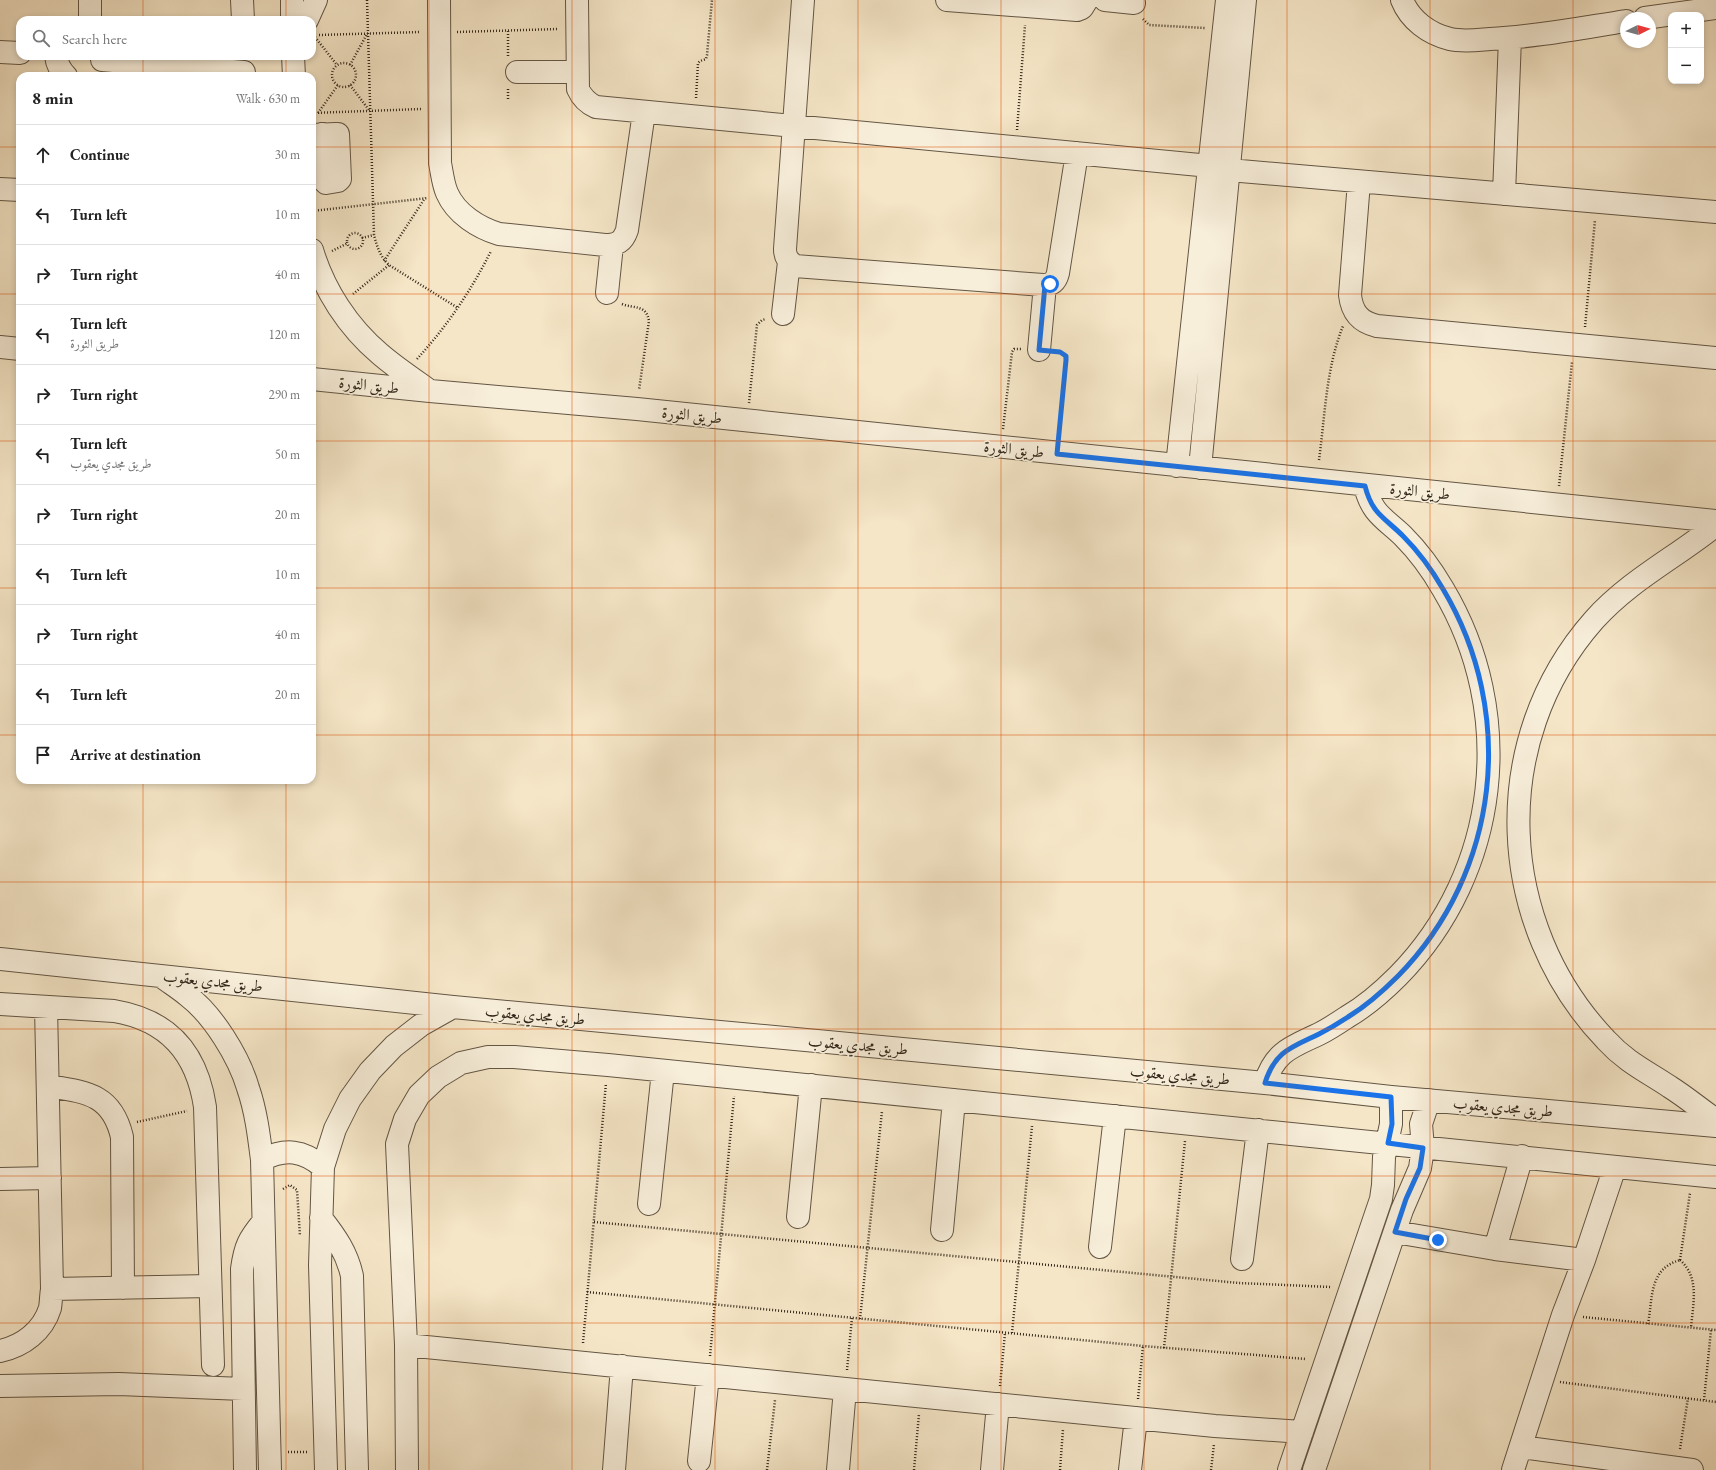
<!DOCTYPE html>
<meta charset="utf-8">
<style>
:root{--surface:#fff;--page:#f6f6f6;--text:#222;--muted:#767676;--line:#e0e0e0}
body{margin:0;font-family:"EB Garamond",Amiri,serif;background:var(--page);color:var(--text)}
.controls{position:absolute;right:12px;top:12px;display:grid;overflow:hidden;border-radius:8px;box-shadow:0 2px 6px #0003}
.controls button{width:36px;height:36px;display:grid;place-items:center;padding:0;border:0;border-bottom:1px solid var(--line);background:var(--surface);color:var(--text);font:20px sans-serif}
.compass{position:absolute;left:1620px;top:12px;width:36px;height:36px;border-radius:50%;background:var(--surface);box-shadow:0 2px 6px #0003;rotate:84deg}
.stop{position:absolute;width:12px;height:12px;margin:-9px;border:3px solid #1a73e8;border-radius:50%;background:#fff}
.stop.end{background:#1a73e8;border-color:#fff;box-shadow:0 1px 4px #0008}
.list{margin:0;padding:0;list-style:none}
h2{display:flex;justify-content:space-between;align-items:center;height:52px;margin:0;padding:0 16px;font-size:17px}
h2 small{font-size:13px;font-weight:400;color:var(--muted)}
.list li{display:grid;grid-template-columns:26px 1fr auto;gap:12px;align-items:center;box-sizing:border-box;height:60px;padding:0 16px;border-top:1px solid var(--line)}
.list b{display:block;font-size:15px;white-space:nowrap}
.list p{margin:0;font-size:13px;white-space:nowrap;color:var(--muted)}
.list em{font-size:13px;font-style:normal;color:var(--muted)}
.icon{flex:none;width:22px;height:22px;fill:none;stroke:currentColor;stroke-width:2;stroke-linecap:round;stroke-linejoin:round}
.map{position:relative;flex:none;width:1716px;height:1470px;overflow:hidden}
.search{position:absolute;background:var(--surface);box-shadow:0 2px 6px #0003;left:16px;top:16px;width:300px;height:44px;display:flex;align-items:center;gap:10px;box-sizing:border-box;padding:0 14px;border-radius:12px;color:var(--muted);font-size:15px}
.panel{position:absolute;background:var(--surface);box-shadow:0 2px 6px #0003;left:16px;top:72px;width:300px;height:712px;border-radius:12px}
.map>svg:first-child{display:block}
</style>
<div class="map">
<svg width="1716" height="1470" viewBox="0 0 1716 1470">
<rect width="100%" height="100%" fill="#f5e6c7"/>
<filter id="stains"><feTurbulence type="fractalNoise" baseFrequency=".005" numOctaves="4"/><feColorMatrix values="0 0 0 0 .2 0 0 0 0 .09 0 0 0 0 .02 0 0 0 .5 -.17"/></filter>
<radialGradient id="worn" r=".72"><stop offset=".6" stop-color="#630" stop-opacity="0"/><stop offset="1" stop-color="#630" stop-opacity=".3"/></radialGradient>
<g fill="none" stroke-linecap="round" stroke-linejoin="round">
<g stroke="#635644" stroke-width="24">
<path id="minor" d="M90 0V20
M242 0 243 20
M292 0V20
M439 0 440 163C442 173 443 184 447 193 456 214 479 228 499 234L605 245C617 245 623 242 627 230L644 112
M577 0 578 89C582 98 587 103 596 107L1210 166
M803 0 785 249C785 257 788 261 795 266L1043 285C1052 285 1056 281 1058 273L1077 153
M947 0 1077 10 1082 8 1087 0
M1105 0 1134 3
M1402 0C1410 20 1429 34 1450 39 1463 42 1477 40 1490 39 1535 37 1581 28 1626 21
M1645 18 1716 8
M307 20 316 0
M0 52 20 53
M56 56C57 65 60 70 66 76
M293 56 294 76
M102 60 244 72
M517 72H577
M312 135 336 134H338L340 179 338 181 326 183 323 180 322 134
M1229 170 1716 212
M1359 182 1350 295C1352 313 1360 322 1377 326L1716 358
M0 189 20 190
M1504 194 1510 38
M312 250C324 290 348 327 380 354 395 367 413 379 430 391
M607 293 612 245
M783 314 789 262
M0 347 20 349
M1039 350 1045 285
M312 379 430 391 637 409 1716 521
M1177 466 1227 0
M1200 468 1245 0
M1716 525C1675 558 1630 580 1594 620 1487 741 1496 925 1606 1040 1626 1062 1646 1071 1670 1087 1686 1097 1700 1109 1716 1120
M0 959 453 1007 1265 1083 1391 1097 1716 1126
M161 976C170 983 180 989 188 996 213 1015 239 1057 248 1088 256 1111 259 1136 262 1160L270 1470
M0 1004 114 1011C168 1020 197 1053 205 1107L213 1365
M1265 1083C1275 1051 1292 1047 1319 1034 1329 1029 1338 1023 1347 1017 1366 1006 1383 991 1398 976 1500 872 1517 713 1443 589 1432 570 1418 551 1403 536 1384 518 1372 514 1365 486
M48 1086C86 1092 112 1094 122 1137L123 1288
M262 1160C285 1148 303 1150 323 1167
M0 1179 50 1178
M649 1204 663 1071
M798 1217 811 1085
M321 1218C336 1237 347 1253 352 1276L357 1470
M942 1230 954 1100
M1395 1232 1495 1249 1584 1260
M1100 1247 1115 1116
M1495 1249 1522 1156
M1242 1259 1258 1130
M52 1289 210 1286
M406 1345 1215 1426 1302 1432
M0 1351C23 1346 43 1331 50 1308 51 1302 51 1295 52 1289L46 1007
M0 1386 119 1384 243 1389
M1521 1447 1692 1470
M699 1461 708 1375
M245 1470 242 1269C245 1246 249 1239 263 1222
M326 1470 320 1265 323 1167 335 1129 350 1099 370 1071 394 1046 421 1025 453 1007
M407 1470 406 1345 397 1144 405 1119 419 1095 438 1077 461 1063 488 1057H514L608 1065 1716 1177
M614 1470 622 1366
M838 1470 845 1389
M992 1470 998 1404
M1130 1470 1136 1418
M1289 1470 1381 1199 1383 1185 1384 1157 1391 1124V1097
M1314 1470 1402 1210 1420 1168 1423 1148 1421 1124 1429 1100
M1513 1470 1563 1315 1584 1260 1615 1167"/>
</g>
<path stroke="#322619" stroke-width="2.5" stroke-dasharray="1 2" stroke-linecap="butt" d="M367 0 374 235C377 247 380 256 389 265L458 308
M1143 19 1149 25 1205 28
M457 32 558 29
M319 35 420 32
M315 37 337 65
M508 56V30
M332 75a12 12 0 1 1 24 0a12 12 0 1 1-24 0Z
M350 65 367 34
M350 85 369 110
M508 89V100
M696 98 698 63 700 61 706 59 707 55 712 0
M312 113 421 109
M318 113 338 85
M1017 130 1025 25
M312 211 428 198
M347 241a8 8 0 1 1 16 0a8 8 0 1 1-16 0Z
M362 238 374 235
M332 251 348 243
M384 261 425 198
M353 294 389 265
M622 304C634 309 646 304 649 321L639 390
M1585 327 1595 220
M1058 352 1063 354 1066 360 1059 434
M417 359C447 326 471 291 491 251
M749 403 757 325 762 320 766 319
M1003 429 1012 352 1014 349H1021
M1319 460C1325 416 1326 368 1343 326
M1559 486 1572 362
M137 1122 187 1111
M283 1189 290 1185 297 1190 300 1236
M594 1222 1239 1283 1331 1287
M1680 1260 1690 1193
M1680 1260C1700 1278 1693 1303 1691 1328
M587 1292 1143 1346 1306 1359
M1583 1317 1716 1330
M860 1319 882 1111
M1648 1324C1653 1296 1649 1269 1680 1260
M1012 1333 1032 1126
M583 1343 606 1083
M1164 1348 1185 1141
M710 1356 734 1096
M847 1370 852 1318
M1560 1382 1716 1402
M1000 1386 1005 1333
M1138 1399 1143 1346
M1704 1400 1711 1330
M1680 1449 1688 1398
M288 1452H307
M767 1470 775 1400
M914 1470 919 1414
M1060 1470 1063 1429
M1211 1470 1214 1444"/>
<use href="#minor" stroke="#f8efdb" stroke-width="22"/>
</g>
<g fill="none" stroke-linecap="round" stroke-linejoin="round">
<path stroke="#1a73e8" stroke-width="5" d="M1050 284 1045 285 1039 350 1060 352 1066 356V360L1057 454 1365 486C1372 514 1384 517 1403 536 1418 551 1432 570 1443 589 1517 713 1500 872 1398 976 1383 991 1366 1006 1348 1017 1339 1023 1329 1029 1319 1034 1292 1047 1275 1051 1265 1083L1391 1097 1392 1124 1388 1143 1423 1148 1420 1168 1406 1199 1395 1232 1438 1240"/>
</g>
<path fill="none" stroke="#df560d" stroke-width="1" stroke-opacity="0.55" d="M143 0V20M286 0V20M429 0V1470M572 0V1470M715 0V1470M858 0V1470M1001 0V1470M1144 0V1470M1287 0V1470M1430 0V1470M1573 0V1470M143 56V76M286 56V76M0 147H20M312 147H1716M0 294H20M312 294H1716M0 441H20M312 441H1716M0 588H20M312 588H1716M0 735H20M312 735H1716M143 780V1470M286 780V1470M0 882H1716M0 1029H1716M0 1176H1716M0 1323H1716"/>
<g text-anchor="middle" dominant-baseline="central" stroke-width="3.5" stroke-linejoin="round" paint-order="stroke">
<g font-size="16" fill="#322619" stroke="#f8efdb">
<text transform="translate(369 385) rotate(6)">طريق الثورة</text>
<text transform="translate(692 415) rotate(6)">طريق الثورة</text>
<text transform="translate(1014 449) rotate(6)">طريق الثورة</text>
<text transform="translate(1420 491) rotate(6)">طريق الثورة</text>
<text transform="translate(213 981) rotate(6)">طريق مجدي يعقوب</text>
<text transform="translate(535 1015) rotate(5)">طريق مجدي يعقوب</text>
<text transform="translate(858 1045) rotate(5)">طريق مجدي يعقوب</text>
<text transform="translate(1180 1075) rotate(5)">طريق مجدي يعقوب</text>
<text transform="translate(1503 1107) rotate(5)">طريق مجدي يعقوب</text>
</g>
</g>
<rect width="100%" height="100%" filter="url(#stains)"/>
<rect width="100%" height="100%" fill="url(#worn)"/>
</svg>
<div class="controls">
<button>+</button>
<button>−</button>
</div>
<svg class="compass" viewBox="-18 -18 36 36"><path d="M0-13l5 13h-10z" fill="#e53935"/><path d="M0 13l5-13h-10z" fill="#767676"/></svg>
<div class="stop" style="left:1050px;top:284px"></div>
<div class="stop end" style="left:1438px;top:1240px"></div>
<div class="search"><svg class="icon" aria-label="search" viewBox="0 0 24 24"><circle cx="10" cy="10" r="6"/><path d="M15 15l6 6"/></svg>Search here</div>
<section class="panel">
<h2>8 min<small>Walk · 630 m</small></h2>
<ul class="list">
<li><svg class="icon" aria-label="ahead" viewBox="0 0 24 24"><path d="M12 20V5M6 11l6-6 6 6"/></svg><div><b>Continue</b></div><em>30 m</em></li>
<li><svg class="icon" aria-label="left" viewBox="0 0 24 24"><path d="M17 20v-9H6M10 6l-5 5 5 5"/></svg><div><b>Turn left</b></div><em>10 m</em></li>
<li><svg class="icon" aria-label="right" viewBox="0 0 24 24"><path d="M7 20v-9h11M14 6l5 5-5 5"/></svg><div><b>Turn right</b></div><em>40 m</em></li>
<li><svg class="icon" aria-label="left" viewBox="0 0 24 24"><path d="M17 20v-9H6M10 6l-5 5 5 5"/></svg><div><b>Turn left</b><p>طريق الثورة</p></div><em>120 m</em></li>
<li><svg class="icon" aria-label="right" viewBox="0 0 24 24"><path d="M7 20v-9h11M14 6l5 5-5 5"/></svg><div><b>Turn right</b></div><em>290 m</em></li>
<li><svg class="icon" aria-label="left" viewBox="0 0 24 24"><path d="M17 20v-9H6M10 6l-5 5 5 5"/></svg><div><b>Turn left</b><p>طريق مجدي يعقوب</p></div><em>50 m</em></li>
<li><svg class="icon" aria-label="right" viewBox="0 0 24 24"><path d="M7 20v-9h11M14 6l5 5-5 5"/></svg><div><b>Turn right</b></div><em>20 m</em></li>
<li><svg class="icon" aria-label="left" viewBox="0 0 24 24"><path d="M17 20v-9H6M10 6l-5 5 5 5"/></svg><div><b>Turn left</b></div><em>10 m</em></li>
<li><svg class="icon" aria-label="right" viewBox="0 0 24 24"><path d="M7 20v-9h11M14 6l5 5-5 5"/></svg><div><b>Turn right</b></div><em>40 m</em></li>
<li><svg class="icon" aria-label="left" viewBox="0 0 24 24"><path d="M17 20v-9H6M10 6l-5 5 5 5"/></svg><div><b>Turn left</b></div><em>20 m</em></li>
<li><svg class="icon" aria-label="arrive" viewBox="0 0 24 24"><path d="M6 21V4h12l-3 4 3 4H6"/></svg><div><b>Arrive at destination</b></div></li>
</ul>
</section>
</div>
